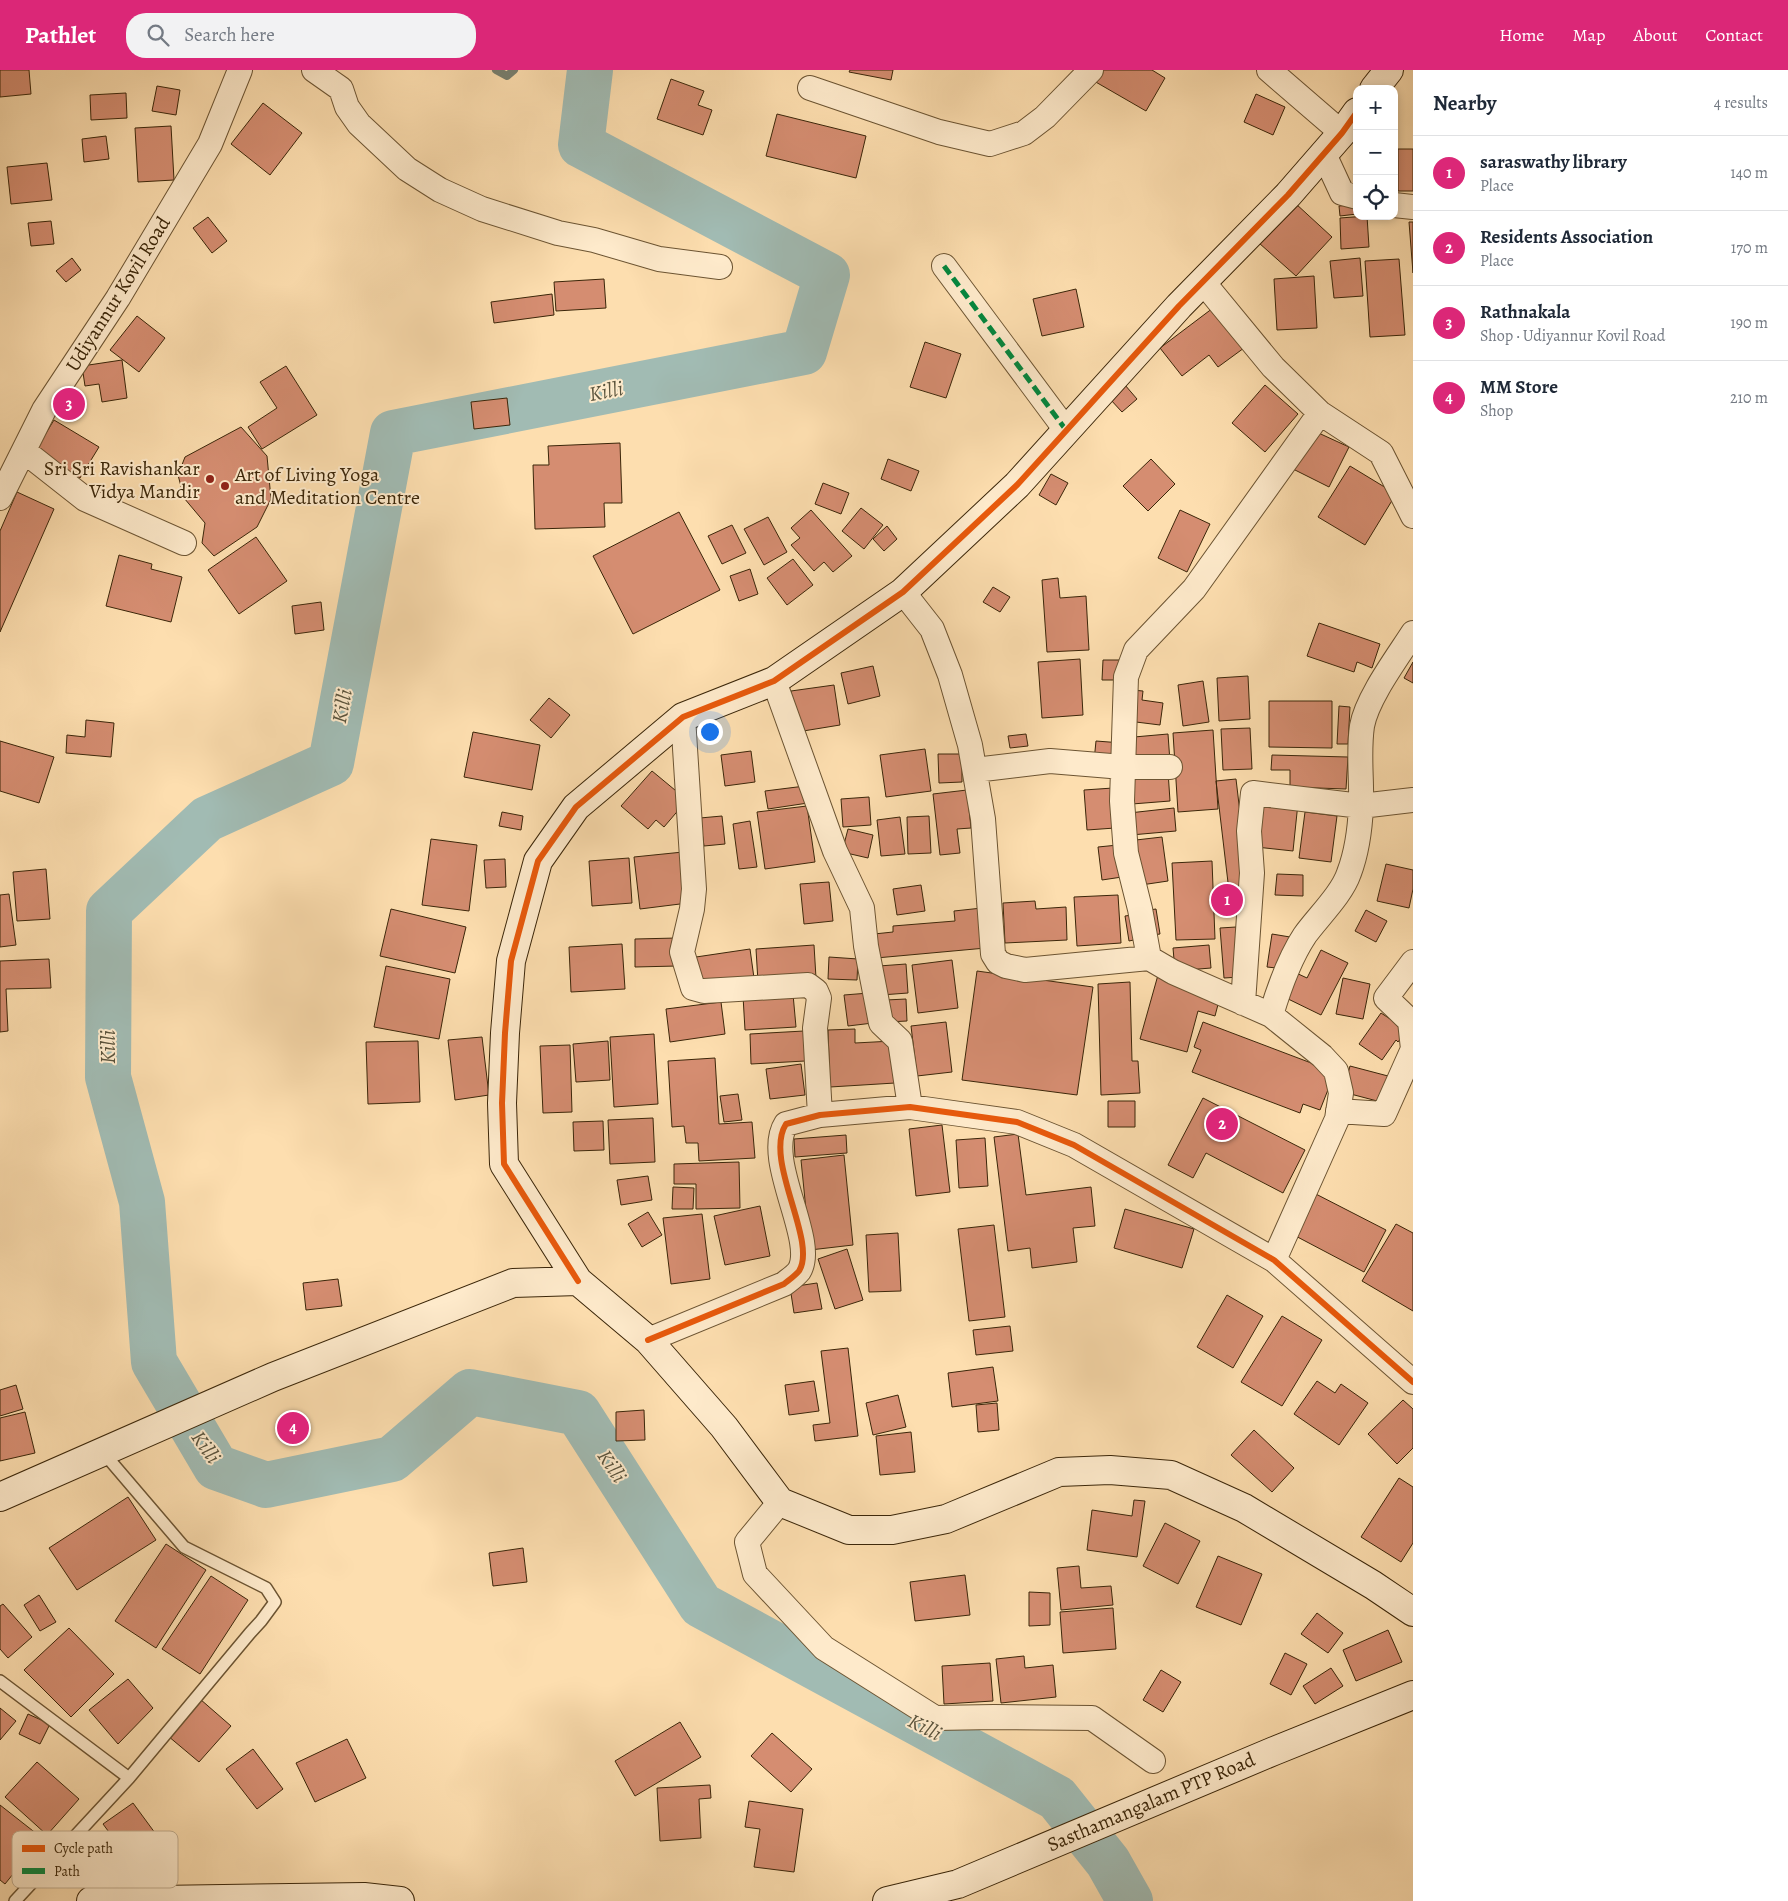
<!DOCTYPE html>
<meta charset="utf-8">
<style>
:root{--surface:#fff;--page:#f2f2f3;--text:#1f2937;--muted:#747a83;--line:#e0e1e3;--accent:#db2777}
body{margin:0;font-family:Alegreya,serif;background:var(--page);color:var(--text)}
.controls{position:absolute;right:15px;top:15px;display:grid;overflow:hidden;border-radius:10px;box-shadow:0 2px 8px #0003}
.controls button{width:45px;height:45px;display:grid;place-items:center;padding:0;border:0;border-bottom:1px solid var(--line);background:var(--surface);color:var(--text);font:25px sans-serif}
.you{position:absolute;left:709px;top:661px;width:18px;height:18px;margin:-12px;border:4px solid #fff;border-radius:50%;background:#1a73e8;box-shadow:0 0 0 8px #1a73e833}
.badge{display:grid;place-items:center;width:32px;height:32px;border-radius:50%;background:var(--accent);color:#fff;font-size:16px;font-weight:700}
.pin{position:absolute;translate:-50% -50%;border:2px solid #fff;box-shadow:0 1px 5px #0006}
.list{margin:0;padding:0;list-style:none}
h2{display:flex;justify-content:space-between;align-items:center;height:65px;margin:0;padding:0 20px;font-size:21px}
h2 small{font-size:16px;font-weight:400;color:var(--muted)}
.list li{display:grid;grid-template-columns:32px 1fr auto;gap:15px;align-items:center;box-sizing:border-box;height:75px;padding:0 20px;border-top:1px solid var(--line)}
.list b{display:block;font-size:19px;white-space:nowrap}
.list p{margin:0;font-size:16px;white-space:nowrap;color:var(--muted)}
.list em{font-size:16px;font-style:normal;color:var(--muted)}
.icon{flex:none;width:28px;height:28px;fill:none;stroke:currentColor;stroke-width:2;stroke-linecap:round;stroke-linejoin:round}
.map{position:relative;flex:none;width:1413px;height:1831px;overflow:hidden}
header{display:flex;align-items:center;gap:30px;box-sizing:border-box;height:70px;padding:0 25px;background:var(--accent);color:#fff}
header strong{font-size:24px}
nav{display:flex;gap:28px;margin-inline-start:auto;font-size:18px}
.search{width:350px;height:45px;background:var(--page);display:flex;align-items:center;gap:12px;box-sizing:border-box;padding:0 18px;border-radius:20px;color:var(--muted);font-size:19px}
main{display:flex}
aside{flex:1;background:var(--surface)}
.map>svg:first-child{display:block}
</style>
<header>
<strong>Pathlet</strong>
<div class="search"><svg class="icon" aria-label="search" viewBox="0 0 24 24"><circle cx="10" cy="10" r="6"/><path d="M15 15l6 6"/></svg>Search here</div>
<nav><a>Home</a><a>Map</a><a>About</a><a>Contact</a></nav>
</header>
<main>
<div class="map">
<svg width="1413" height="1831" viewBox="0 0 1413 1831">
<rect width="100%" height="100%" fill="#fddeaf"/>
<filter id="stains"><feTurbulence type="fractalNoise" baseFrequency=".004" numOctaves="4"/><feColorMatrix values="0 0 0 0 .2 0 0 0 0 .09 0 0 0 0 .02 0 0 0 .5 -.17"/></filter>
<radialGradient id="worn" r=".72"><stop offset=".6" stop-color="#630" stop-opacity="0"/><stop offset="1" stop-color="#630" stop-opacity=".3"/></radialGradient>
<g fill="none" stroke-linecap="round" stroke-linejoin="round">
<path stroke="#787f6f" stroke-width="8" d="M496 0 507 6 514 0"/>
<path stroke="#a1bbb3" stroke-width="46" d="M590 0 581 75 827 205 804 282 393 363 331 693 207 749 109 841 108 1007 142 1132 154 1292 216 1397 266 1415 392 1389 470 1322 578 1343 701 1535 1057 1728 1108 1792 1130 1831"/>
</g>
<path fill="#d58d71" stroke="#3b2609" d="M0 0H29L31 24 0 27Z
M850 0H893L891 10 849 2Z
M1101 0H1152L1165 8 1146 41 1094 11Z
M671 9 704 21 698 35 712 40 703 65 657 49Z
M157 16 180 20 176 45 152 41Z
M126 23 127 48 91 50 90 25Z
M1256 24 1285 37 1273 65 1244 52Z
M263 33 302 63 270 105 231 74Z
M777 44 866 66 856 108 766 86Z
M171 56 174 110 138 112 135 58Z
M106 66 109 89 84 92 82 69Z
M1398 79H1413V121H1398Z
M47 93 52 130 11 134 7 97Z
M1295 133 1332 167 1296 206 1259 173Z
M1357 134V144L1340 146 1339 136Z
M1367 146 1369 177 1341 179 1340 148Z
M208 147 227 171 212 183 193 158Z
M51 151 54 174 31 176 28 153Z
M1409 152H1413V203Z
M72 188 81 200 66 212 56 201Z
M1360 188 1363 226 1334 228 1330 191Z
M1399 189 1405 265 1370 267 1365 191Z
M1314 206 1317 258 1277 260 1274 209Z
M604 209 606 238 556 241 554 212Z
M1076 219 1084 257 1042 266 1033 229Z
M552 224 554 245 494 253 491 232Z
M1213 238 1244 278 1218 297 1209 285 1182 306 1160 278Z
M137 246 165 268 139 302 110 280Z
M925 272 961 284 946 328 910 317Z
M122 290 127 328 102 332 99 314 85 316 82 296Z
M286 296 317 345 262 379 248 357 277 338 260 312Z
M1125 315 1137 329 1122 342 1110 329Z
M1265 315 1298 344 1265 382 1232 353Z
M507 328 510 355 474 359 471 332Z
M54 350 99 377 80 408 35 381Z
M241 357 267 386 271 429 257 457 214 486 202 473 205 453 184 428 178 405 185 387Z
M1312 360 1349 377 1329 417 1293 399Z
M620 373 622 433H604L605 457 535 459 533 395H549L548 376Z
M888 389 919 401 911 421 881 409Z
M1151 389 1175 414 1148 441 1123 416Z
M1350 396 1396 424 1365 475 1318 447Z
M1051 404 1068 413 1056 435 1039 425Z
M823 413 849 423 841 444 815 434Z
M17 422 54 439 0 562V461Z
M861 438 883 455 864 479 842 461Z
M811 440 852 486 833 502 824 492 814 501 791 475 800 468 791 458Z
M1180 440 1210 454 1187 502 1158 488Z
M679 442 720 520 633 564 593 486Z
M768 447 787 482 764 495 744 459Z
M732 455 746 483 722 494 708 466Z
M887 456 897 469 884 481 873 469Z
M256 467 287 511 239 544 208 500Z
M119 485 152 494 151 499 182 507 171 552 106 536Z
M793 489 813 515 787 535 767 508Z
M750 499 758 524 739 531 730 506Z
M1058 508 1060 528 1086 526 1089 580 1047 582 1042 510Z
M993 517 1010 527 1000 542 983 532Z
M321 532 324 560 295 564 292 536Z
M1319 553 1380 574 1372 598 1357 592 1354 602 1307 586Z
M1080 589 1083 645 1042 648 1038 592Z
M1103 590H1123L1122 610H1102Z
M1413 592V613L1404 608Z
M873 596 880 626 848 634 841 603Z
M1248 606 1250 649 1219 651 1217 608Z
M1203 611 1209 652 1183 656 1178 615Z
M834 615 840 655 797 662 791 621Z
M1132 620 1143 621 1142 630 1163 633 1160 655 1128 651Z
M549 628 570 645 551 668 530 650Z
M1269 631H1332V678L1269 677Z
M1339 636 1350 637 1348 674H1337Z
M86 650 114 653 111 687 66 683 67 665 85 667Z
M1250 658 1252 699 1223 700 1221 659Z
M1213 660 1218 739 1178 742 1173 663Z
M473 662 540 675 532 720 464 707Z
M1026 664 1028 676 1010 678 1008 666Z
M1168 664 1170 692 1136 694 1134 667Z
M0 671 54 687 39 733 0 721Z
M1096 671 1122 673 1120 693 1094 691Z
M925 679 931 721 886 727 880 685Z
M751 681 755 712 725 716 721 685Z
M938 684H962V712L939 713Z
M1272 685 1348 687 1346 719 1290 717V700H1271Z
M652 701 687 730 664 757 656 750 648 759 621 736Z
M1168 701 1170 731 1132 734 1130 704Z
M1236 709 1249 819 1229 821 1216 711Z
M805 716 808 733 768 739 765 721Z
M1113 718 1115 758 1087 760 1084 720Z
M967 720 971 758 957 759 960 783 940 785 933 724Z
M869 727 871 755 843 757 841 729Z
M1262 729 1298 733 1293 781 1256 777Z
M807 736 815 792 765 799 757 742Z
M1174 738 1176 761 1131 765 1129 743Z
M502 742 523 746 521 760 499 756Z
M1305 742 1337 746 1331 792 1299 788Z
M722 746 725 774 704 776 700 748Z
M929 746 931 783 908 784 907 747Z
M900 747 905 784 881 786 877 750Z
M750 751 757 797 739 799 733 754Z
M848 759 873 765 868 788 842 782Z
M1162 767 1168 811 1141 815 1136 770Z
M431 769 477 775 469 841 422 835Z
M1118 775 1122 807 1102 810 1098 777Z
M683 782 688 833 640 839 634 787Z
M629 788 632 833 592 836 589 791Z
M505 789 506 817 486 818 484 790Z
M1212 791 1215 869 1176 870 1172 793Z
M1386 794 1413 800V819L1409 838 1377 831Z
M46 799 50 849 17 851 13 802Z
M1277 804 1303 805V826L1275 825Z
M829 812 833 851 804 854 800 814Z
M921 815 925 841 897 845 893 819Z
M1234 822 1237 836 1221 840 1218 824Z
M9 824 16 875 0 877V825Z
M1118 825 1121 873 1077 876 1074 827Z
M1035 831 1036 839 1066 837 1067 870 1005 873 1003 833Z
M982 838 986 878 876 888 874 864 893 862V856L955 851 954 841Z
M391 839 466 857 455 903 380 886Z
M1156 839 1160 864 1145 866 1142 841Z
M1366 840 1387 851 1376 872 1355 861Z
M1140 844 1143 868 1129 871 1125 846Z
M1236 857 1240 907 1224 908 1220 858Z
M1272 864 1290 867 1286 899 1267 897Z
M677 868V896L635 897V869Z
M622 874 625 919 571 922 569 877Z
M814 875 816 908 758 912 756 879Z
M1209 875 1211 898 1175 901 1173 878Z
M750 879 754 908 701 916 696 887Z
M1321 880 1348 893 1321 945 1282 926 1294 902 1307 908Z
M829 887 858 889 857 910 828 909Z
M49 889 51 918 6 919 8 961 0 962V891Z
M952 890 958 938 918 943 912 895Z
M906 894 908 923 881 925 879 896Z
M386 896 450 909 439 969 374 957Z
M977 901 1093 917 1077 1025 962 1010Z
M1158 905 1221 923 1215 946 1198 941 1187 982 1140 969Z
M1343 908 1370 914 1363 949 1336 944Z
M1130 912 1132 991H1138L1140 1023 1101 1025 1098 914Z
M869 923 873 953 848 956 844 925Z
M793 924 796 957 745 960 743 926Z
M906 929 907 951 887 952 886 930Z
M721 932 725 964 670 972 666 939Z
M1381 943 1407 960 1398 972 1396 970 1382 990 1359 974Z
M946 952 952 1002 917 1006 911 956Z
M1203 952 1335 1002 1320 1040 1303 1034 1300 1043 1192 1002 1201 980 1194 977Z
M855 959V973L893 971 895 1013 830 1017 828 960Z
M804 961 805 991 751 994 750 964Z
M654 964 658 1034 614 1037 610 967Z
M482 967 489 1025 455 1030 448 970Z
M418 971 420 1032 368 1034 366 972Z
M608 971 610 1010 576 1012 573 974Z
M570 975 572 1042 543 1043 540 976Z
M715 988 719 1054 752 1052 755 1088 699 1091 698 1073H686L684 1056 672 1057 668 991Z
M801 994 805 1025 770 1029 766 999Z
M1350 996 1388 1006 1381 1032 1343 1022Z
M738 1024 742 1050 724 1052 720 1026Z
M1203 1028 1305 1080 1283 1123 1206 1083 1193 1108 1168 1095Z
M1108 1031H1135V1057H1108Z
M653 1048 655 1092 610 1094 608 1050Z
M603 1051 604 1080 574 1081 573 1052Z
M942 1055 950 1122 916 1126 909 1059Z
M1018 1064 1026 1125 1091 1117 1095 1156 1073 1158 1077 1192 1032 1198 1030 1178 1008 1181 994 1067Z
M846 1065 847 1083 795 1087 794 1069Z
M985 1068 988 1116 959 1118 956 1070Z
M844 1085 853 1175 810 1180 801 1090Z
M739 1092 740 1138 696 1139V1114H674V1094Z
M648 1106 652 1130 621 1135 617 1110Z
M673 1117 694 1118 693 1139H672Z
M1310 1121 1386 1160 1364 1202 1288 1162Z
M760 1136 770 1186 725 1195 714 1146Z
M1125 1139 1194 1159 1182 1198 1114 1178Z
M648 1142 662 1165 642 1177 628 1154Z
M702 1144 710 1209 671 1214 663 1148Z
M1396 1154 1413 1163V1241L1362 1211Z
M994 1155 1005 1247 969 1251 958 1159Z
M898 1163 901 1221 869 1222 866 1165Z
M847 1179 863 1230 835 1239 818 1189Z
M338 1209 342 1236 306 1240 303 1213Z
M817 1213 822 1239 794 1243 790 1217Z
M1227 1225 1263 1246 1233 1298 1197 1277Z
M1282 1246 1322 1270 1282 1336 1241 1312Z
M1010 1256 1013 1281 976 1285 973 1260Z
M848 1278 858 1366 815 1371 813 1355 830 1353 821 1281Z
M993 1297 998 1331 952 1337 948 1303Z
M814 1311 819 1341 789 1345 785 1315Z
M1317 1311 1335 1323 1341 1314 1368 1333 1339 1375 1294 1344Z
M16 1315 23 1339 0 1346V1320Z
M898 1325 906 1357 873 1365 866 1333Z
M1403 1330 1413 1339V1378L1397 1394 1368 1364Z
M997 1333 999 1360 978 1362 976 1335Z
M644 1340 645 1370 616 1371V1342Z
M25 1342 35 1383 0 1391V1348Z
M1254 1360 1294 1398 1272 1422 1231 1385Z
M911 1362 915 1402 880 1405 876 1366Z
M1399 1408 1413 1417V1473L1401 1492 1361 1467Z
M128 1427 156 1470 77 1520 49 1478Z
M1134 1430 1145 1431 1137 1487 1087 1480 1092 1440 1132 1446Z
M1165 1453 1200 1471 1178 1514 1143 1496Z
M166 1474 206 1500 156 1578 115 1551Z
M523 1478 527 1512 493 1516 489 1483Z
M1218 1486 1262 1504 1241 1555 1196 1537Z
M1079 1496 1081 1518 1111 1516 1113 1535 1061 1540 1057 1498Z
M965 1505 970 1545 915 1551 910 1512Z
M211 1506 248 1530 200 1604 162 1579Z
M1029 1522 1050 1523V1555L1029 1556Z
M39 1525 56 1552 40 1561 24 1535Z
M3 1534 32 1567 8 1588 0 1579V1536Z
M1113 1538 1116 1579 1063 1583 1060 1542Z
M1317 1543 1343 1563 1328 1583 1301 1564Z
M69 1558 114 1604 71 1647 24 1600Z
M1388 1560 1402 1592 1356 1611 1343 1580Z
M1285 1583 1307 1594 1291 1625 1270 1614Z
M1024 1586 1025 1598 1053 1595 1056 1627 1001 1633 996 1589Z
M990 1593 993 1631 944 1634 942 1596Z
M1331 1598 1343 1616 1315 1634 1303 1616Z
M1161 1600 1181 1612 1163 1642 1143 1630Z
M128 1609 153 1638 118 1674 89 1640Z
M200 1629 231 1656 199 1692 168 1666Z
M0 1638 16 1651 0 1670Z
M28 1644 50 1654 40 1674 19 1664Z
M680 1652 701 1687 635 1726 615 1691Z
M772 1663 812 1699 791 1722 751 1686Z
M347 1669 366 1708 315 1732 296 1693Z
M253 1679 283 1719 257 1739 226 1699Z
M37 1692 79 1729 47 1765 5 1727Z
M710 1715 711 1728 699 1729 701 1768 660 1771 657 1718Z
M749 1731 803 1739 794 1802 754 1797 760 1759 745 1757Z
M133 1733 158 1767 128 1788 103 1754Z
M0 1735 42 1768 5 1814 0 1810Z"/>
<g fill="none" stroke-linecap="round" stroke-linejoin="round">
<g stroke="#6c5432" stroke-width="14">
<path id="lane" d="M0 1611 129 1708
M15 1831 129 1708 250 1563 261 1551 275 1532 266 1518 184 1477 102 1381"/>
</g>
<g stroke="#6c5432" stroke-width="26">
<path id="street" d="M314 0 341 19 347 37 359 54 407 99 440 120 482 139 558 163 594 170 659 189 720 197
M1269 0 1342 63
M810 18 939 62 990 74 1024 63 1045 47 1091 0
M1324 84 1342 123 1357 127
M1394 135 1413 137
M944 196 1066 360
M1203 212 1273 297 1320 343 1381 383 1413 446
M24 381 85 429 184 473
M0 428 44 340 118 228 210 74 240 0
M903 522 932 559 950 605 970 675 983 749 993 884 998 892 1006 896 1025 900 1149 888 1173 902 1271 945 1322 986 1336 1001 1341 1023 1337 1049 1274 1190
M774 611 835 781 862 838 866 876 881 953 900 971 910 1037
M683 647 694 819 692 839 682 882 693 918 704 921 808 915 816 921 819 928 815 958 820 1045
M975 700 1050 691 1123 697H1170
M1149 888 1140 839 1126 783 1122 731 1126 607 1136 580 1194 519 1320 343
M1243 933 1252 803 1249 761 1253 723 1361 736 1413 730
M1271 945C1279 918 1289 889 1305 865 1318 847 1342 824 1349 803 1357 782 1360 759 1361 736 1362 709 1358 683 1362 656 1367 628 1397 588 1413 563
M1338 1041 1384 1044 1413 979 1410 951 1386 928 1413 892
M648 1270 784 1214C789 1210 795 1206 799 1201 818 1171 763 1090 786 1054L820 1045 910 1037 1017 1052 1074 1075 1274 1190 1413 1312
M780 1432 747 1472 755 1504 824 1578 935 1648 994 1647 1092 1648 1153 1691"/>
</g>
<g stroke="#3b2609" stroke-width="30">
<path id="secondary" d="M1374 19 1389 0
M1357 42 1342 63 1288 125 1179 236 1017 415 903 522 774 611 683 647 576 737 538 791 511 891 505 963 502 1033 504 1094 578 1211 648 1270 724 1357 780 1432 849 1460H892L946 1449 1059 1402 1110 1400 1171 1405 1244 1438 1373 1515 1413 1542
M0 1427 273 1307 513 1213 578 1211
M91 1831 364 1827 400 1831
M887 1831 958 1814 1274 1681 1413 1625"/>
</g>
<use href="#lane" stroke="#feeacb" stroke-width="11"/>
<use href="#street" stroke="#feeacb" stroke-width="24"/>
<use href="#secondary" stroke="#feeacb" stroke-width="28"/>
<path stroke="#00873e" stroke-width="5" stroke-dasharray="10 5" stroke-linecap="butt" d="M944 196 1066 360"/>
<g stroke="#feeacb" stroke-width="9">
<path id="cycleway" d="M578 1211 504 1094 502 1033 505 963 511 891 538 791 576 737 683 647 774 611 903 522 1017 415 1179 236 1288 125 1342 63 1357 42
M648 1270 784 1214C789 1210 795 1206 799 1201 818 1171 763 1090 786 1054L820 1045 910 1037 1017 1052 1074 1075 1274 1190 1413 1312"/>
</g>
<use href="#cycleway" stroke="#e8590c" stroke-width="6"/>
</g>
<g fill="#8f2418" stroke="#feeacb" stroke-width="2">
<circle cx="210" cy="409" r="5"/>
<circle cx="225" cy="416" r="5"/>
</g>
<g text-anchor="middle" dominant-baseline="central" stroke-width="4" stroke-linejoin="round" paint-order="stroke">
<g font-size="20" fill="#3b2609" stroke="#feeacb">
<text transform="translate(118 224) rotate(-58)">Udiyannur Kovil Road</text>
<text transform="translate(1151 1732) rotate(-23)">Sasthamangalam PTP Road</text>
</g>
<g font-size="20" fill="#3b2609" stroke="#feeacb" text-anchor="end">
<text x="200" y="398">Sri Sri Ravishankar<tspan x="200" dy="23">Vidya Mandir</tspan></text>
<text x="235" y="404" text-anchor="start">Art of Living Yoga<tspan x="235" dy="23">and Meditation Centre</tspan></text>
</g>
<g font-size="21" font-style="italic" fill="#5a533c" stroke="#feeacb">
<text transform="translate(606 321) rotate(-11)">Killi</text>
<text transform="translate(342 636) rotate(-79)">Killi</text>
<text transform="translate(108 977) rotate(-90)">Killi</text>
<text transform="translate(206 1377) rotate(55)">Killi</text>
<text transform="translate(612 1396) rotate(57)">Killi</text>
<text transform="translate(925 1657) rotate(28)">Killi</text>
</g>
</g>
<rect x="12" y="1761" width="166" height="57" rx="8" fill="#feeacb" stroke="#c4af91" stroke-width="1"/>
<rect x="22" y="1775" width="23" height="7" fill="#e8590c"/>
<rect x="22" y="1798" width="23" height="6" fill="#00873e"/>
<g font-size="14" fill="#3b2609">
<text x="54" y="1783">Cycle path</text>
<text x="54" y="1806">Path</text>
</g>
<rect width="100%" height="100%" filter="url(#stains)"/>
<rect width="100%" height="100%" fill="url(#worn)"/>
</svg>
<div class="controls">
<button>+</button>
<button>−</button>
<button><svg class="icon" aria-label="locate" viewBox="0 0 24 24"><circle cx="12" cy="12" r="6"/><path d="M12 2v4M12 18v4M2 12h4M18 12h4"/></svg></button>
</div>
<div class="you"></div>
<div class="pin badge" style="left:1227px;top:830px">1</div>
<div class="pin badge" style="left:1222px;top:1054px">2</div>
<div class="pin badge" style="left:69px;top:334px">3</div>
<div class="pin badge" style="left:293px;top:1358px">4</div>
</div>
<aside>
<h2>Nearby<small>4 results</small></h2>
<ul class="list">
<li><span class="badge">1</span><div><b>saraswathy library</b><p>Place</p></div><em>140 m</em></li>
<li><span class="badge">2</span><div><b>Residents Association</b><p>Place</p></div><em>170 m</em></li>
<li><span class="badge">3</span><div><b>Rathnakala</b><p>Shop · Udiyannur Kovil Road</p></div><em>190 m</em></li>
<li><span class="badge">4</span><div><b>MM Store</b><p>Shop</p></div><em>210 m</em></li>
</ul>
</aside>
</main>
